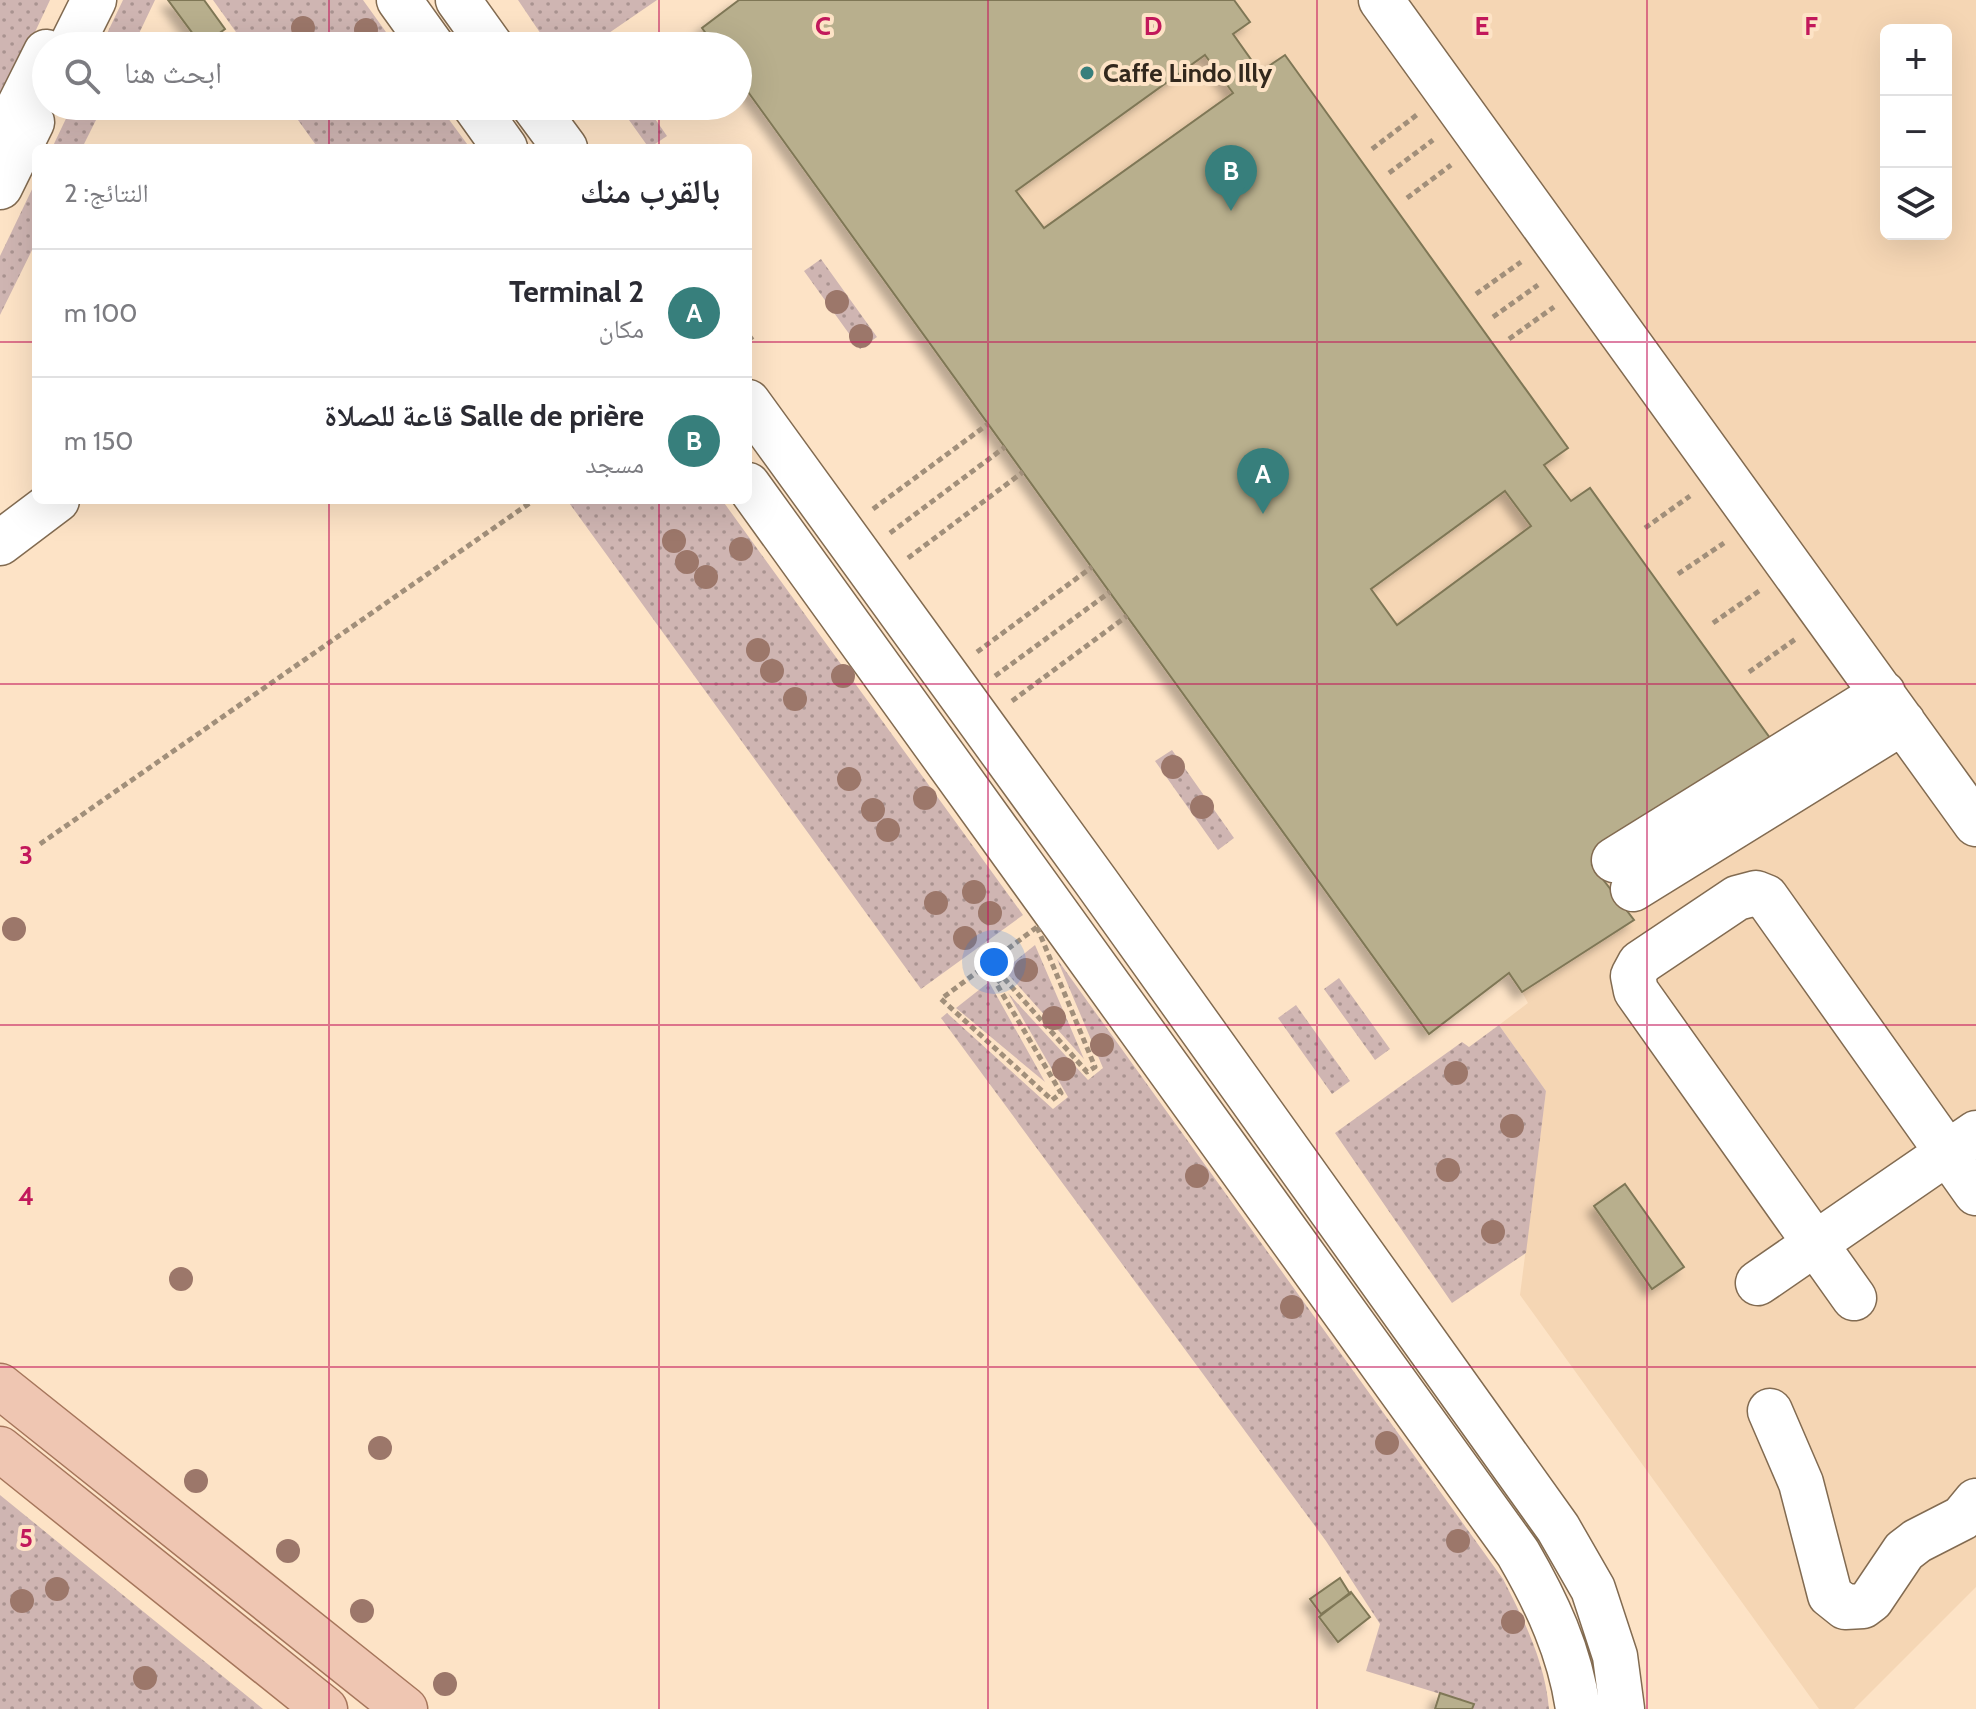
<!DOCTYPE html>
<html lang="ar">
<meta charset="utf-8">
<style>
:root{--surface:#fff;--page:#f7f7f7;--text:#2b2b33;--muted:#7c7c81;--line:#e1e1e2;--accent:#377f7c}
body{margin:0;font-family:Cabin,"Noto Naskh Arabic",sans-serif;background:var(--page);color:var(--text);direction:rtl}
.controls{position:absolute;right:24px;top:24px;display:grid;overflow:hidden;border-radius:12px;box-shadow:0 8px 32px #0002}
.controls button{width:72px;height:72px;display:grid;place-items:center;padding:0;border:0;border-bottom:2px solid var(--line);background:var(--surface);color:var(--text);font:40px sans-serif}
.you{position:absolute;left:994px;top:962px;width:28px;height:28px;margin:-20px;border:6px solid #fff;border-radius:50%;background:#1a73e8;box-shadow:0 0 0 12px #1a73e833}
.badge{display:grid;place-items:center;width:52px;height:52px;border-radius:50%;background:var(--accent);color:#fff;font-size:26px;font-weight:700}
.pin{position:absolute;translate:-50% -66px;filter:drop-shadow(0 2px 4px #0008)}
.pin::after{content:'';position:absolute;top:42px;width:28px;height:24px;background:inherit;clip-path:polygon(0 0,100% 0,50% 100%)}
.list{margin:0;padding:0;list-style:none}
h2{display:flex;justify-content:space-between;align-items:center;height:104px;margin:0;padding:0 32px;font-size:34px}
h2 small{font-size:26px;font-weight:400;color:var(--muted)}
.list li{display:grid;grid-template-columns:52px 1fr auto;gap:24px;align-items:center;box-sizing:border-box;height:128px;padding:0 32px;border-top:2px solid var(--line)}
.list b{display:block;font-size:30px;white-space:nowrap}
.list p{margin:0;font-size:26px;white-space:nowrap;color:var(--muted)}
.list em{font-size:26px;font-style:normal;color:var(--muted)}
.icon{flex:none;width:44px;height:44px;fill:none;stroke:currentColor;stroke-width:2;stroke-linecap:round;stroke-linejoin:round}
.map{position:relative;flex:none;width:1976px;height:1709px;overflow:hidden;direction:ltr}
.search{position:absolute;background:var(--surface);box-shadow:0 8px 32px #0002;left:32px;top:32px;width:720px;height:88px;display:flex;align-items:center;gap:20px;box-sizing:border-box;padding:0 28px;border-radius:44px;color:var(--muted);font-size:30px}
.panel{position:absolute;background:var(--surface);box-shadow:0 8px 32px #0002;left:32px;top:144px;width:720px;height:360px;border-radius:12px;direction:rtl}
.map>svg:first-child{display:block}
</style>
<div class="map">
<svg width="1976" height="1709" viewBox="0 0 1976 1709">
<defs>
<pattern id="grass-dots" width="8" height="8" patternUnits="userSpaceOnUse" patternTransform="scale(2)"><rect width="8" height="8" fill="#cfb5b2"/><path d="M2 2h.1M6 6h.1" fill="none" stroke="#a99390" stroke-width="1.8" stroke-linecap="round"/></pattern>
<filter id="shadow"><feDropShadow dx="-7" dy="7" stdDeviation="4" flood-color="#0004"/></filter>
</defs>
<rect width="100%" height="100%" fill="#fde3c6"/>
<path fill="#f5d6b4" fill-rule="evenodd" d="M739 0H1976V1587L1854 1709H1819L1520 1295 1546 1091 1499 1025 1528 1003 1522 992 1508 973 1429 1034 738 78V46H715L702 28ZM1886 30H1946V234H1886Z"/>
<path fill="url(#grass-dots)" d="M0 0H50L0 107Z
M123 0H155L133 46H101Z
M213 0H363L396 46H246Z
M518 0H657L590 46H549Z
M72 106H103L82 148H52Z
M288 106H439L470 148H318Z
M619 106H646L667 136 649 148Z
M36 181V242L0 315V256Z
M821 259 877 337 860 349 804 271Z
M567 500H722L1023 915 921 989Z
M1172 750 1234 838 1218 850 1155 761Z
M1035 945 1084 1059 1004 970Z
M1057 959 1503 1579C1524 1620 1545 1662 1549 1709H1472L1473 1704 1366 1671 1380 1624 1326 1541 941 1018 947 1013 1053 1109 1068 1097 1008 993 1088 1080 1103 1068Z
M1339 978 1390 1049 1375 1060 1324 989Z
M989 982 1045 1082 956 1008Z
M1296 1005 1350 1081 1332 1094 1278 1018Z
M1499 1025 1546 1091 1526 1253 1452 1303 1335 1133 1462 1042 1469 1047Z
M0 1495 263 1709H0Z"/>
<path fill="#b8af8d" stroke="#7f7756" stroke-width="2" fill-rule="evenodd" filter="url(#shadow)" d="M168 0H204L225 29 202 46Z
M739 0H1234L1250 22 1233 34 1260 72 1285 55 1568 448 1544 465 1571 501 1590 488 1775 745 1592 865 1634 920 1522 992 1509 973 1429 1034 738 78V46H715L702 28ZM1205 55 1233 93 1044 228 1016 191ZM1505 491 1531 526 1397 625 1371 589Z
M1625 1184 1684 1267 1652 1289 1594 1206Z
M1340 1578 1350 1594 1321 1614 1310 1599Z
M1351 1592 1370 1617 1338 1642 1319 1617Z
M1440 1693 1474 1704 1472 1709H1435Z"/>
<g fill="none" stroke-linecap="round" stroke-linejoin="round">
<g stroke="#826b51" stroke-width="47">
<path id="minor" d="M399 0 432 46
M458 0 491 46
M1381 0 1976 824
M71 46 94 0
M475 106 505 148
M534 106 565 148
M0 144 46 52
M0 187 32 122
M748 402 1097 883 1558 1528 1593 1589 1615 1656 1622 1709
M748 485 1518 1553C1547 1603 1570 1652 1578 1709
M0 543 57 500
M1614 860 1883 693
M1633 889 1903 722
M1758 1283 1976 1133
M1854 1298 1636 991 1633 976 1640 963 1737 898 1756 893 1766 897 1976 1193
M1770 1411 1801 1483 1830 1595 1845 1607 1863 1606 1871 1600 1904 1551 1917 1541 1962 1518 1976 1501"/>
</g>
<g stroke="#a6765c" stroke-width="47">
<path id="major" d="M0 1386 405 1709
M0 1449 325 1709"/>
</g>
<path stroke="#a18f7a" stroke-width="5" stroke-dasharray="6 4" stroke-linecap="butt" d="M1372 149 1418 114
M1389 173 1433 140
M1407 198 1451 165
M1476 294 1521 262
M1493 317 1538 285
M1509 339 1554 307
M748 340 756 334
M873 509 988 424
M1645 528 1690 496
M890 533 1005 447
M908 558 1023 472
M1678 574 1724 543
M1713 623 1759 591
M977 652 1092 567
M1749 672 1797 638
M995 676 1110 592
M1012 701 1127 616
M40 844 534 500
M1037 927 1095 1067 1087 1072 1003 977 996 983 1061 1093 1052 1100 941 999Z"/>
<use href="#minor" stroke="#fff" stroke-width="44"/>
<use href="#major" stroke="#efc6b2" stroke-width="44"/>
</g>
<g fill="#9c776a">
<circle cx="303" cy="28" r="12"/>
<circle cx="366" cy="30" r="12"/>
<circle cx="837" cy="302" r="12"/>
<circle cx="861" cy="336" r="12"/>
<circle cx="674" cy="541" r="12"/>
<circle cx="741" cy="549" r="12"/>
<circle cx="687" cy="562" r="12"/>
<circle cx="706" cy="577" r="12"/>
<circle cx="758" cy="650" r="12"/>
<circle cx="772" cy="671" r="12"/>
<circle cx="843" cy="676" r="12"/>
<circle cx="795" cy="699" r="12"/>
<circle cx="1173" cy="767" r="12"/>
<circle cx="849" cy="779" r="12"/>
<circle cx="925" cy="798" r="12"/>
<circle cx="1202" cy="807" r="12"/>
<circle cx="873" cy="810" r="12"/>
<circle cx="888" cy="830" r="12"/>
<circle cx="974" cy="892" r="12"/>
<circle cx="936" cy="903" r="12"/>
<circle cx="990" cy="913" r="12"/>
<circle cx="14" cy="929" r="12"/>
<circle cx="965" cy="938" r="12"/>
<circle cx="1026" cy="970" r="12"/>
<circle cx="1054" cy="1018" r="12"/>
<circle cx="1102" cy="1045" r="12"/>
<circle cx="1064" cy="1069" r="12"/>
<circle cx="1456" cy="1073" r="12"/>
<circle cx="1512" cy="1126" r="12"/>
<circle cx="1448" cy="1170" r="12"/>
<circle cx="1197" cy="1176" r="12"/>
<circle cx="1493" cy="1232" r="12"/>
<circle cx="181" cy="1279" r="12"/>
<circle cx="1292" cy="1307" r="12"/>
<circle cx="1387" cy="1443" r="12"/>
<circle cx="380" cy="1448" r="12"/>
<circle cx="196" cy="1481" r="12"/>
<circle cx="1458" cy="1541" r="12"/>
<circle cx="288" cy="1551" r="12"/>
<circle cx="57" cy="1589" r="12"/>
<circle cx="22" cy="1601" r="12"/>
<circle cx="362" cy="1611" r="12"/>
<circle cx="1513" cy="1622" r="12"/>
<circle cx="145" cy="1678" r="12"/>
<circle cx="445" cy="1684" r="12"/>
</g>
<path fill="none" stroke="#c2185b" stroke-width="2" stroke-opacity="0.55" d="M329 0V46M659 0V46M988 0V1709M1317 0V1709M1647 0V1709M329 106V148M659 106V148M0 342H36M748 342H1976M329 500V1709M659 500V1709M0 684H1976M0 1025H1976M0 1367H1976"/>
<circle fill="#377f7c" stroke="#fde3c6" stroke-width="3" cx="1087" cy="73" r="8"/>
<g text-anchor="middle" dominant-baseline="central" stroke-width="8" stroke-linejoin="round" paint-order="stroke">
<g font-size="26" font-weight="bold" fill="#32281d" stroke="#fde3c6" text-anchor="start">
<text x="1103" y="73">Caffe Lindo Illy</text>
</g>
</g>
<g font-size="26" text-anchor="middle" font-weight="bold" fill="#c2185b" stroke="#fde3c6" stroke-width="8" stroke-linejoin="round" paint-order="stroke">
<text x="823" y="35">C</text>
<text x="1153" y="35">D</text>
<text x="1482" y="35">E</text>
<text x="1811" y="35">F</text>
<text x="26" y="864">3</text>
<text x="26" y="1205">4</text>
<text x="26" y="1547">5</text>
</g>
</svg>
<div class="controls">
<button>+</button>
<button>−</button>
<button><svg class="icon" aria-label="layers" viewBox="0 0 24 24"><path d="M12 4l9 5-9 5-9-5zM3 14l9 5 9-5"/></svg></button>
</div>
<div class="you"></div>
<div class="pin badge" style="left:1263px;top:514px">A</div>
<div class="pin badge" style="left:1231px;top:211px">B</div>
<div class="search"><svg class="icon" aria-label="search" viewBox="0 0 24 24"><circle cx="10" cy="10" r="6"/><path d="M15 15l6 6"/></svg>ابحث هنا</div>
<section class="panel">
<h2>بالقرب منك<small>النتائج: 2</small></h2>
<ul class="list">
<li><span class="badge">A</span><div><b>Terminal 2</b><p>مكان</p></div><em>100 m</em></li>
<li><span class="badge">B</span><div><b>Salle de prière قاعة للصلاة</b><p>مسجد</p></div><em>150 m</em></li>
</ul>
</section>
</div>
